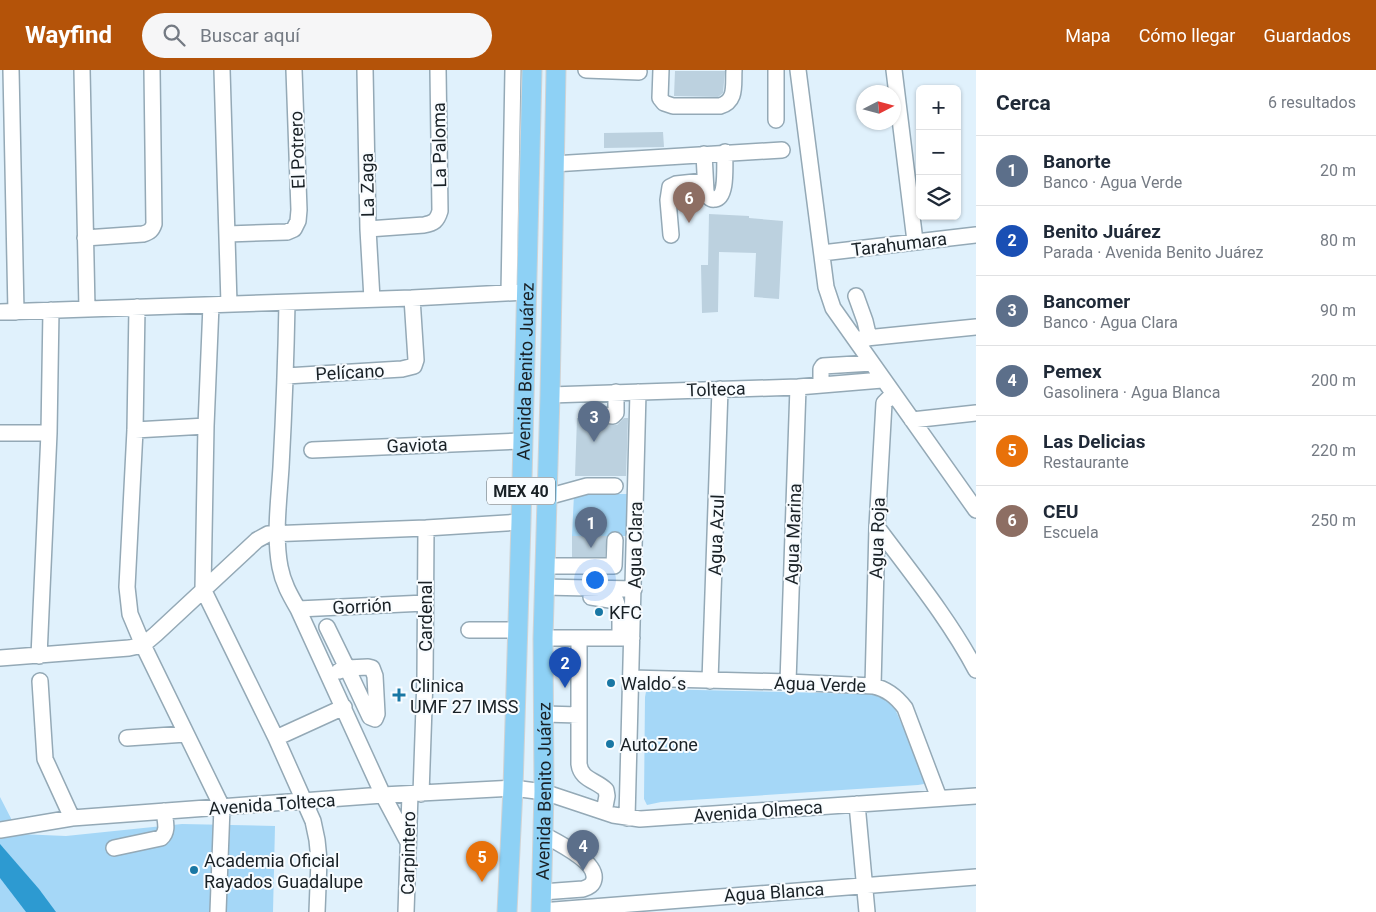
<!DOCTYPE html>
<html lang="es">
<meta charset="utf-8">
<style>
:root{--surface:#fff;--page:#f6f6f7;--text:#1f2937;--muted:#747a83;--line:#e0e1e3;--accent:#b45309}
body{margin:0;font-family:Roboto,sans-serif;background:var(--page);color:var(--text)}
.controls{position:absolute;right:15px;top:15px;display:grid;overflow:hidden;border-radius:8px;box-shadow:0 1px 4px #0004}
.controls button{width:45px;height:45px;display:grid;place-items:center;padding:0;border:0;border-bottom:1px solid var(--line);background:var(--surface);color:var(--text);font:25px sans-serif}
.compass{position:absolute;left:856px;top:15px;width:45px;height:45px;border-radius:50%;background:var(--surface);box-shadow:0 1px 4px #0004;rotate:84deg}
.you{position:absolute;left:594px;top:509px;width:18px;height:18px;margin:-12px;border:4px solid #fff;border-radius:50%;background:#1a73e8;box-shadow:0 0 0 8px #1a73e833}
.badge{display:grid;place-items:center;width:32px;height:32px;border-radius:50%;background:var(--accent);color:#fff;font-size:16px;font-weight:700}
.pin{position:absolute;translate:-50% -41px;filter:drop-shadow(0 1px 2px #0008)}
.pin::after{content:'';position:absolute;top:26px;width:18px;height:15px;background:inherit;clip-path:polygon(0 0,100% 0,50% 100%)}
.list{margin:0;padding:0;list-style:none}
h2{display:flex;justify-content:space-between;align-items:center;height:65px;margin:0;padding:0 20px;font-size:21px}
h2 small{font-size:16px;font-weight:400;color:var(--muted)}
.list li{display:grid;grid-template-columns:32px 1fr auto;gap:15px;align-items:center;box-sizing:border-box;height:70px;padding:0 20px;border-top:1px solid var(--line)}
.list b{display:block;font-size:19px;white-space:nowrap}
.list p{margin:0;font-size:16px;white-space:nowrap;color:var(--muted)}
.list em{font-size:16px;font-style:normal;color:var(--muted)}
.icon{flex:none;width:28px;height:28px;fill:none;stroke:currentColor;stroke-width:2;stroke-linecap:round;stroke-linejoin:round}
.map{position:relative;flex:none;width:976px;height:842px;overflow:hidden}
header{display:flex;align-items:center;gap:30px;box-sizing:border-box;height:70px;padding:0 25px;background:var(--accent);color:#fff}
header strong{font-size:24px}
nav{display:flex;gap:28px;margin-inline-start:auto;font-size:18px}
.search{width:350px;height:45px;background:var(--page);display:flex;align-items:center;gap:12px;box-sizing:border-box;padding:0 18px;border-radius:28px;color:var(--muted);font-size:19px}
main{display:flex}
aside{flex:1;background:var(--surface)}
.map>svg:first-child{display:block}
</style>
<header>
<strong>Wayfind</strong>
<div class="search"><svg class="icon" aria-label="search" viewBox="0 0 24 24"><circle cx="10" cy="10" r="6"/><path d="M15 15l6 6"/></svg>Buscar aquí</div>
<nav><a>Mapa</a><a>Cómo llegar</a><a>Guardados</a></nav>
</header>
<main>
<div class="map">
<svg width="976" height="842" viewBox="0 0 976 842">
<rect width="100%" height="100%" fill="#e0f1fc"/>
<path fill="#a5d7f7" d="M574 424H635V466H572Z
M653 619 865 624C878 625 886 629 895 639L927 711 924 714 918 715 661 732 647 735 644 729 645 627 646 622Z
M0 727 19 764 66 766 182 754 275 756 273 842H0Z"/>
<path fill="#2d9ad1" d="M0 774 39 819 56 842H26L0 808Z"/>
<path fill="#bcd1df" d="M675 1H725L723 23 718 27 674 26Z
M663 62 664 77 604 78V63Z
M709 144 749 146V148L783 151 779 229 754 227 756 183 719 182 718 242 702 243 701 195H708Z
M577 348H583L590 353 612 355H617L624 348H628L626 406H575Z
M572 466H607L605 487H572Z"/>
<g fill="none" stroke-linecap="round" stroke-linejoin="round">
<g stroke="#94a9b6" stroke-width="18">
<path id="minor" d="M11 0 16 242
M82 0 87 239
M222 0 229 234
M365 0 368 159 372 229
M586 0 639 2
M661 0 660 28 664 33 673 36H720C737 31 733 15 734 0
M776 0V50
M798 0 826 217 833 238 976 440
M894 0 915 171
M704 84 706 122C708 126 710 130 715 129 728 127 724 93 725 82
M553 94 782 80
M368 159 424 155C434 153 437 151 440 141L438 0
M227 164 287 162 294 159 298 151 299 140 294 0
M671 165 668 130 670 117 676 114 704 111
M85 168 143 164C150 162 152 160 154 154L152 0
M822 183 976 165
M509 223 513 0
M856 226 865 251 869 268
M287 233C286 288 284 342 281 397 279 430 274 465 280 497 283 513 290 525 298 539L383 725 408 772
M211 235 206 356 203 519 276 668 313 751 317 770 319 790 317 842
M137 237 135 360 127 517 130 544 143 575 222 737 218 842
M0 242 412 228 526 222
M856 269 976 257
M286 306 402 299 414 296 416 290 412 228
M821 315V299L823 296 872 293
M550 325 798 317 882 310
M591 344 613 346 616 343V322
M912 350 976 343
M135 360 206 356
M0 363H49
M312 380 522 371
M547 427 587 416H615
M877 457C912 504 949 549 976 600
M545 496H614L615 470
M544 517 634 519
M591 527 616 531 620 544V568
M298 539 425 533
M327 557 347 598 339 601
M469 560H517
M543 568H632
M579 569V694C581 710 596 710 606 720L607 726 604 742
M39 586 49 363 51 240
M0 588 129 578 143 575 156 564 257 470 268 464 426 458 521 452
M368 597 372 598 375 606 377 644 375 649 370 647 347 598Z
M631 608 788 612 873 616C887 619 896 626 905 638L939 728
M40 611 45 689 72 748
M710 611 720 319
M788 612 798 317
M873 616 877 457 884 333 893 324
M544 644 579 645
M127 668 186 664
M276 668 344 637
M421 724 425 608 426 458
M857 734 867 842
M627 748 638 322
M0 760 72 748 383 725 513 718 544 722 613 745 640 749 976 726
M114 778 161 768C169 761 165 751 164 741
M542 822 583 819C589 817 593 815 594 809 597 791 555 771 542 764
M541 841 976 807
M406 842 410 724"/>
</g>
<g stroke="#d1d3d4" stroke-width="21">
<g id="major">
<path id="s1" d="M507 842 513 718 521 452 532 0"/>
<path id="s2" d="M541 842 544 722 543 568 550 325 556 0"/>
</g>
</g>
<use href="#minor" stroke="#fff" stroke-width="15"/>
<use href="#major" stroke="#8ed1f5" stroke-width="19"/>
</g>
<g fill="#1977a4" stroke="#f8fcff" stroke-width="2">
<circle cx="599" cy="542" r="5"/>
<circle cx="611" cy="613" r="5"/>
<path d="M396.5 617.5h5v5h5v5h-5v5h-5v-5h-5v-5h5z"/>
<circle cx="610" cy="674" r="5"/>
<circle cx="194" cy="800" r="5"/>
</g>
<g text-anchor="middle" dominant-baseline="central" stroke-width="4" stroke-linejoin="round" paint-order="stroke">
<rect fill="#f8fcff" stroke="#5c6367" stroke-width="1" x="487" y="407.5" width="68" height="27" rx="4"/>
<g font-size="16" font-weight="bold" fill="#192126">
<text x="521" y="421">MEX 40</text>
</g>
<g font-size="18" fill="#192126" stroke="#f8fcff">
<text transform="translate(439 75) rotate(-91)">La Paloma</text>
<text transform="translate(297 80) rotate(-92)">El Potrero</text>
<text transform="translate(367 115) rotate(-91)">La Zaga</text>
<text transform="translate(899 174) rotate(-7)">Tarahumara</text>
<text stroke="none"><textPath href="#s1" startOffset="541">Avenida Benito Juárez</textPath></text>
<text transform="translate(350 302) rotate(-3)">Pelícano</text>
<text transform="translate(716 319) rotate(-2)">Tolteca</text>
<text transform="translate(417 375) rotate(-2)">Gaviota</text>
<text transform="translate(793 464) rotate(-88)">Agua Marina</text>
<text transform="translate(716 465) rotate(-88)">Agua Azul</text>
<text transform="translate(877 468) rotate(-88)">Agua Roja</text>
<text transform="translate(635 475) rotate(-89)">Agua Clara</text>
<text transform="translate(362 536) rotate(-3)">Gorrión</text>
<text transform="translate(425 546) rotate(-90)">Cardenal</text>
<text transform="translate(820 614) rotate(2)">Agua Verde</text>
<text stroke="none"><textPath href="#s2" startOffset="121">Avenida Benito Juárez</textPath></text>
<text transform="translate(272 734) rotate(-4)">Avenida Tolteca</text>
<text transform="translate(758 741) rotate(-4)">Avenida Olmeca</text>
<text transform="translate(408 783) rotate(-89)">Carpintero</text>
<text transform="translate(774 822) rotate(-4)">Agua Blanca</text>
</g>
<g font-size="18" fill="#192126" stroke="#f8fcff" text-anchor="start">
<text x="609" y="542">KFC</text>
<text x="621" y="613">Waldo´s</text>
<text x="410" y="615">Clinica<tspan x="410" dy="21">UMF 27 IMSS</tspan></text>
<text x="620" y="674">AutoZone</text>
<text x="204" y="790">Academia Oficial<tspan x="204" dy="21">Rayados Guadalupe</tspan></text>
</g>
</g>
</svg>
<div class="controls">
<button>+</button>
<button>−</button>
<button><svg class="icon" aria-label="layers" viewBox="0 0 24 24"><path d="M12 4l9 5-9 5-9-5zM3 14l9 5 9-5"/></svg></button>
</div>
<svg class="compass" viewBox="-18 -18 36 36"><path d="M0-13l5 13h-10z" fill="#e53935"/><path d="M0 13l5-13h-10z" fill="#747a83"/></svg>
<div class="you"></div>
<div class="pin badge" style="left:591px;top:478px;background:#5c6f8a">1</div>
<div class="pin badge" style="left:565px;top:618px;background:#1a4fb4">2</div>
<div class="pin badge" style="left:594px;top:372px;background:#5c6f8a">3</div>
<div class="pin badge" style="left:583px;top:801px;background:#5c6f8a">4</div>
<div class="pin badge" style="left:482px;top:812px;background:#e8710a">5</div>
<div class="pin badge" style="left:689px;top:153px;background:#8d6e63">6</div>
</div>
<aside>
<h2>Cerca<small>6 resultados</small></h2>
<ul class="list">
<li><span class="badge" style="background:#5c6f8a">1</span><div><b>Banorte</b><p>Banco · Agua Verde</p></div><em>20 m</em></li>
<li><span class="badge" style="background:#1a4fb4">2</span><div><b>Benito Juárez</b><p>Parada · Avenida Benito Juárez</p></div><em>80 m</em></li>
<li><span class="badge" style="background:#5c6f8a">3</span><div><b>Bancomer</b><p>Banco · Agua Clara</p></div><em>90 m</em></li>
<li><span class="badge" style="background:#5c6f8a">4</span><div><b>Pemex</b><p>Gasolinera · Agua Blanca</p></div><em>200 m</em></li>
<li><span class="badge" style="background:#e8710a">5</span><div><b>Las Delicias</b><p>Restaurante</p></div><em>220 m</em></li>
<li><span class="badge" style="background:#8d6e63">6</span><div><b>CEU</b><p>Escuela</p></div><em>250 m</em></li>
</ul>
</aside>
</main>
